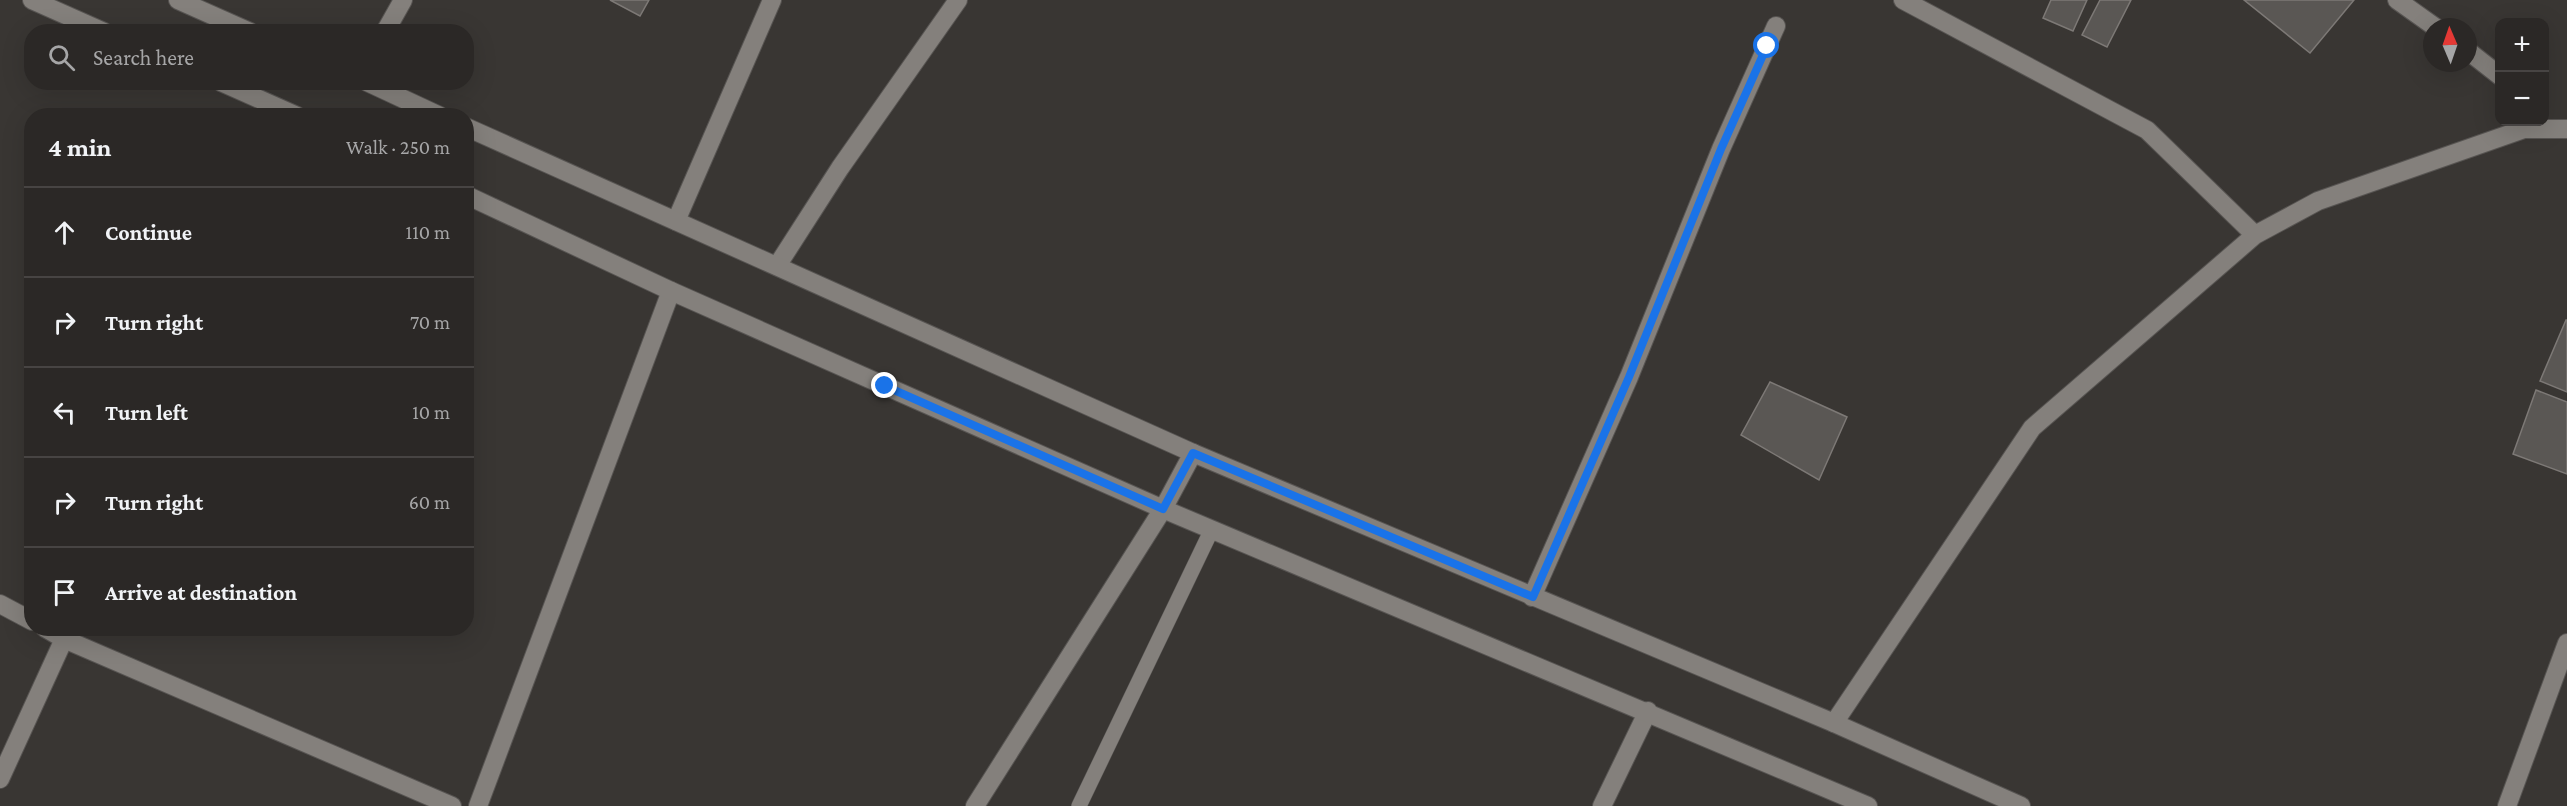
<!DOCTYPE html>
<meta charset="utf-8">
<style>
:root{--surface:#2b2826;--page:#373432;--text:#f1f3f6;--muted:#a6a6a7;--line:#474443}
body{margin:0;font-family:"Crimson Pro",serif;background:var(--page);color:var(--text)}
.controls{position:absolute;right:18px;top:18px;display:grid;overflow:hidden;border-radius:12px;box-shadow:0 6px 24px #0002}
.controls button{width:54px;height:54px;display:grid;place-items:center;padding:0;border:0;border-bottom:2px solid var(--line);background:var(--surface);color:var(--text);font:30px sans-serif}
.compass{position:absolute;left:2423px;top:18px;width:54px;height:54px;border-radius:50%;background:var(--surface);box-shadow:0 6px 24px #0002;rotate:358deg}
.stop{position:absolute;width:18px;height:18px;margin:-14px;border:4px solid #1a73e8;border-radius:50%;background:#fff}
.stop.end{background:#1a73e8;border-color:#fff;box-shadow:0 2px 6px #0008}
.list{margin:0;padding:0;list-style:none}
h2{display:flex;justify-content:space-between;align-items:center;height:78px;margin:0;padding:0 24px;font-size:26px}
h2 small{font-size:20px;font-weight:400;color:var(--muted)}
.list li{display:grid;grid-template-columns:39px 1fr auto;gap:18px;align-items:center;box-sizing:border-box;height:90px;padding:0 24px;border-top:2px solid var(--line)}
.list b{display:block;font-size:22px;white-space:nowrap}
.list em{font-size:20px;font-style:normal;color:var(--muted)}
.icon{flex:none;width:33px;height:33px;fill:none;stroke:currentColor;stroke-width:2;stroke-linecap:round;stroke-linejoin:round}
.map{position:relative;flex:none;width:2567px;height:806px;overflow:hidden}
.search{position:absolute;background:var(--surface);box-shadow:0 6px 24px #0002;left:24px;top:24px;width:450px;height:66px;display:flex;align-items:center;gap:15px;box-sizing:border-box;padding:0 21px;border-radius:24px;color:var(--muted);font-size:22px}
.panel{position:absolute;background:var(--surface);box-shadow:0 6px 24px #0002;left:24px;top:108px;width:450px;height:528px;border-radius:24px}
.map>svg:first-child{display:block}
</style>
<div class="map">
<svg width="2567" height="806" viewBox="0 0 2567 806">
<rect width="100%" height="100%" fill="#393633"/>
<path fill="#5a5754" stroke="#7d7976" stroke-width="1.5" d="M610 0H649L640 16Z
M2051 0H2087L2073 31 2043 18Z
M2100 0H2131L2107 47 2082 35Z
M2244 0H2354L2310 53Z
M2566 320H2567V392L2540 381Z
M1770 382 1847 417 1819 480 1741 435Z
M2536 390 2567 402V474L2513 454Z"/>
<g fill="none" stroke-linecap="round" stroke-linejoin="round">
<g stroke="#575452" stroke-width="16">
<path id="service" d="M1079 806 1212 529"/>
</g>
<g stroke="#575452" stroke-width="20">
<path id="minor" d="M1903 0 2147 130 2255 235
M2397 0 2435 27
M385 32 403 0
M2468 51 2500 76
M676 221 772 0
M777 266 840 168 958 0
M1532 597 1629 377 1721 149 1776 26
M0 604 32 621
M45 628 64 639 68 628
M1834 723 2032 428 2255 235 2318 201 2524 129H2567
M0 779 64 639 452 806
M478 806 671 291
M975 806 1163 509 1193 453
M1602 806 1648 711
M2507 806 2567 643"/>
</g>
<g stroke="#575452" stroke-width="20">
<path id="tertiary" d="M32 0 104 32
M178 0 250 32
M221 82 297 116
M367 82 440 116
M466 127 1193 453 1834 723 2021 806
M466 195 671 291 1163 509 1868 806"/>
</g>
<use href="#service" stroke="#84807c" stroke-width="15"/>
<use href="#minor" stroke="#84807c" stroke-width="18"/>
<use href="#tertiary" stroke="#84807c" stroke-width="18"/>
</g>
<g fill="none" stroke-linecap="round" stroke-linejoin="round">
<path stroke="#1a73e8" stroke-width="8" d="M885 386 1163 509 1193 453 1533 597 1629 377 1721 149 1767 46"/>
</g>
</svg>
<div class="controls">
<button>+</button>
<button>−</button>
</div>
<svg class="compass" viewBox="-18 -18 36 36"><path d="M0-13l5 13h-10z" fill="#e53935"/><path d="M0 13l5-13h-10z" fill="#a6a6a7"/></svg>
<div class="stop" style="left:1767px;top:46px"></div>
<div class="stop end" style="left:885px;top:386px"></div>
<div class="search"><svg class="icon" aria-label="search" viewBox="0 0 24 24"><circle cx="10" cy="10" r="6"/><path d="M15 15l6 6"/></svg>Search here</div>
<section class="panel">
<h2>4 min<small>Walk · 250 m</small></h2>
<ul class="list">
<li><svg class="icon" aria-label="ahead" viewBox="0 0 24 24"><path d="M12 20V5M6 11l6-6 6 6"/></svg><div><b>Continue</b></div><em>110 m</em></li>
<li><svg class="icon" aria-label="right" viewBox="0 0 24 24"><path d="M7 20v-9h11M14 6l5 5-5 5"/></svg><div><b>Turn right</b></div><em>70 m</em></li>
<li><svg class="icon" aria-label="left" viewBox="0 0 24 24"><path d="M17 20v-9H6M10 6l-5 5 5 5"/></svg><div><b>Turn left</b></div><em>10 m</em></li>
<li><svg class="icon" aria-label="right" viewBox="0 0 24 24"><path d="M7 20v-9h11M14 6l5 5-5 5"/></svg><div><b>Turn right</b></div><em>60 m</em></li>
<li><svg class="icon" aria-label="arrive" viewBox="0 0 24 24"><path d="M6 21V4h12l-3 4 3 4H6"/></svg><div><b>Arrive at destination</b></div></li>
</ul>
</section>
</div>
